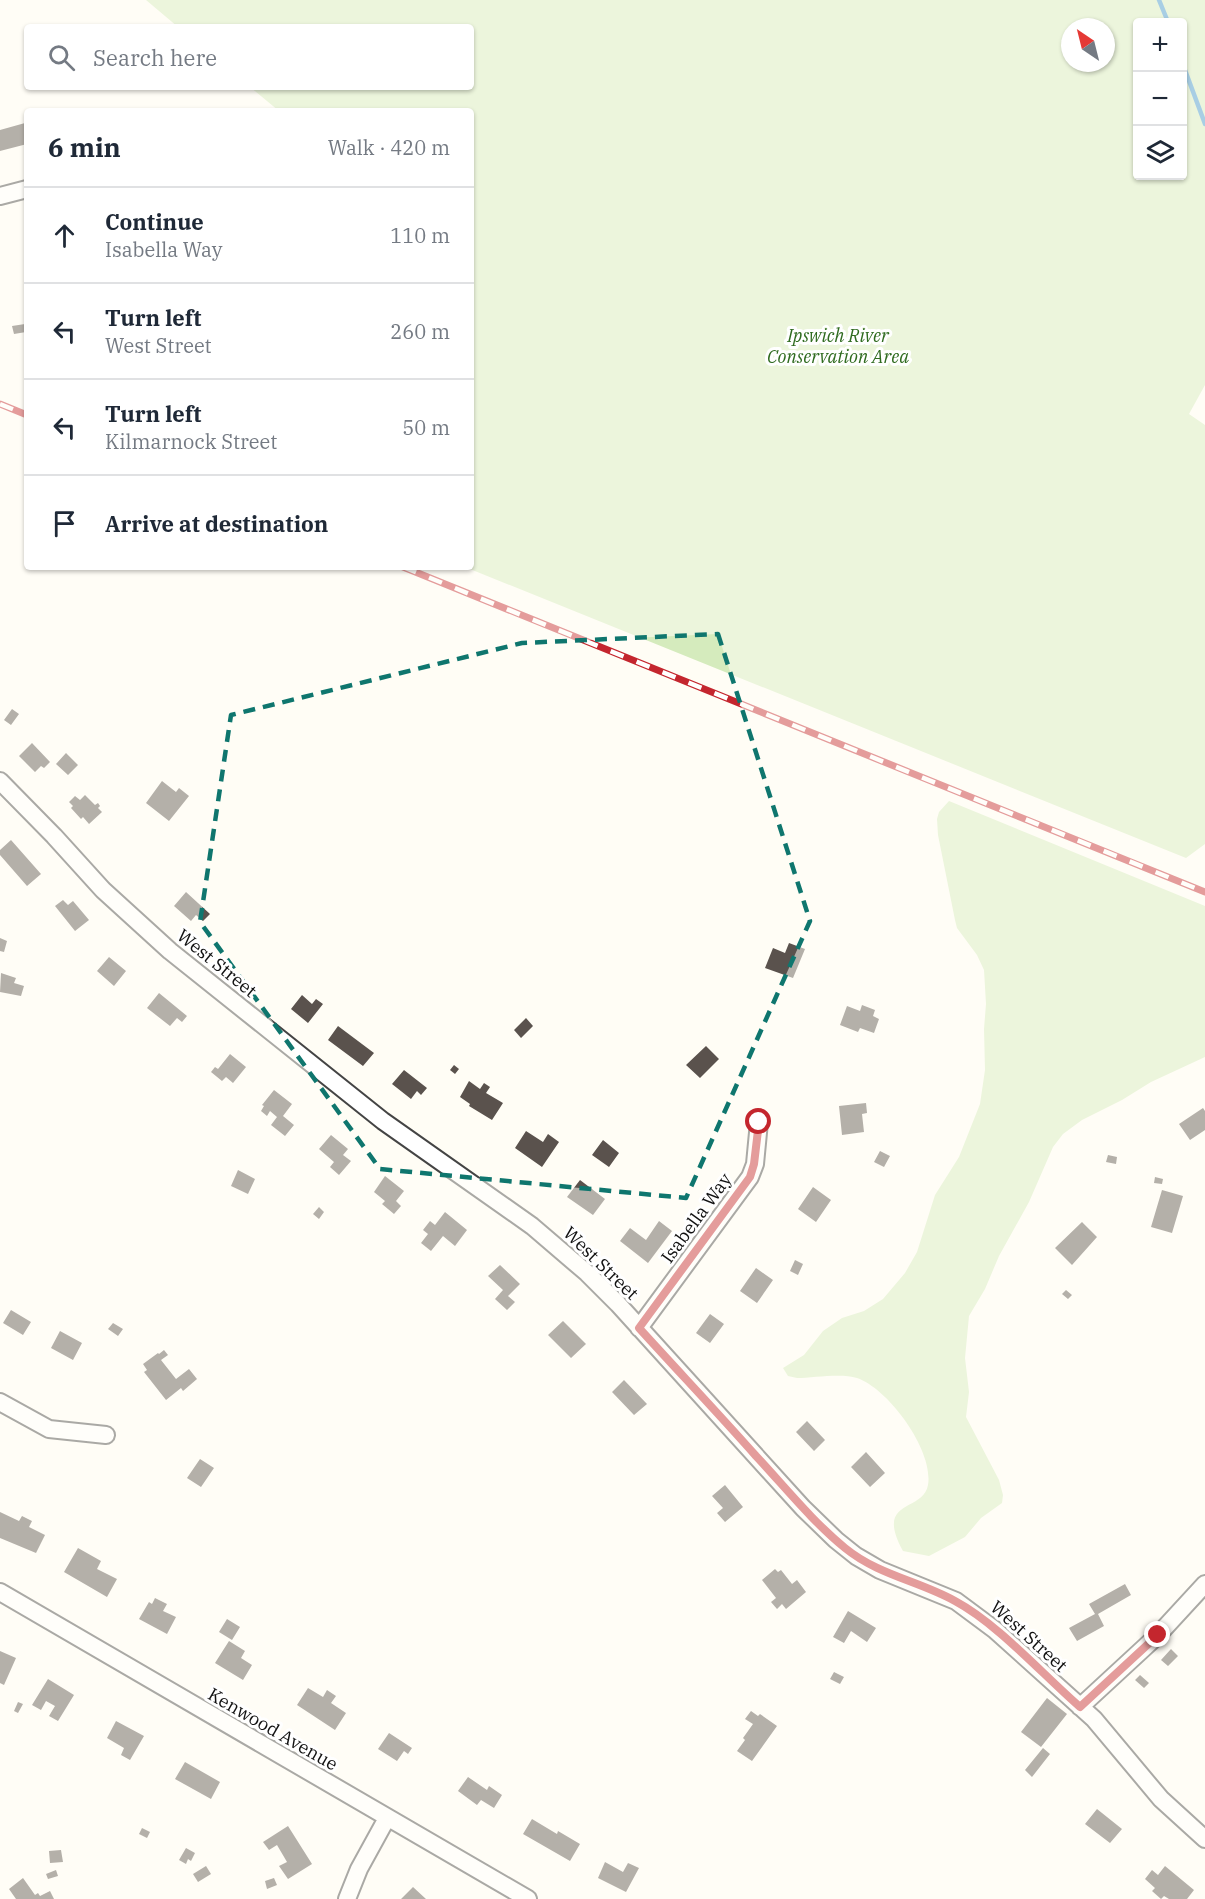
<!DOCTYPE html>
<meta charset="utf-8">
<style>
:root{--surface:#fff;--page:#f6f6f7;--text:#1f2937;--muted:#747a83;--line:#e0e1e3}
body{margin:0;font-family:"IBM Plex Serif",serif;background:var(--page);color:var(--text)}
.controls{position:absolute;right:18px;top:18px;display:grid;overflow:hidden;border-radius:6px;box-shadow:0 2px 4px #0004}
.controls button{width:54px;height:54px;display:grid;place-items:center;padding:0;border:0;border-bottom:2px solid var(--line);background:var(--surface);color:var(--text);font:30px sans-serif}
.compass{position:absolute;left:1061px;top:18px;width:54px;height:54px;border-radius:50%;background:var(--surface);box-shadow:0 2px 4px #0004;rotate:325deg}
.stop{position:absolute;width:18px;height:18px;margin:-14px;border:4px solid #c4262e;border-radius:50%;background:#fff}
.stop.end{background:#c4262e;border-color:#fff;box-shadow:0 2px 6px #0008}
.list{margin:0;padding:0;list-style:none}
h2{display:flex;justify-content:space-between;align-items:center;height:78px;margin:0;padding:0 24px;font-size:26px}
h2 small{font-size:20px;font-weight:400;color:var(--muted)}
.list li{display:grid;grid-template-columns:39px 1fr auto;gap:18px;align-items:center;box-sizing:border-box;height:96px;padding:0 24px;border-top:2px solid var(--line)}
.list b{display:block;font-size:22px;white-space:nowrap}
.list p{margin:0;font-size:20px;white-space:nowrap;color:var(--muted)}
.list em{font-size:20px;font-style:normal;color:var(--muted)}
.icon{flex:none;width:33px;height:33px;fill:none;stroke:currentColor;stroke-width:2;stroke-linecap:round;stroke-linejoin:round}
.map{position:relative;flex:none;width:1205px;height:1899px;overflow:hidden}
.search{position:absolute;background:var(--surface);box-shadow:0 2px 4px #0004;left:24px;top:24px;width:450px;height:66px;display:flex;align-items:center;gap:15px;box-sizing:border-box;padding:0 21px;border-radius:6px;color:var(--muted);font-size:22px}
.panel{position:absolute;background:var(--surface);box-shadow:0 2px 4px #0004;left:24px;top:108px;width:450px;height:462px;border-radius:6px}
.map>svg:first-child{display:block}
</style>
<div class="map">
<svg width="1205" height="1899" viewBox="0 0 1205 1899">
<rect width="100%" height="100%" fill="#fffdf5"/>
<path fill="#d5ebbd" fill-rule="evenodd" d="M146 0H1205V385L1189 414 1205 425V844L1186 858 465 567H471V111H279L250 87H471V27H178ZM1138 22H1182V176H1138ZM1070 27H1106V63H1070Z
M949 801 1205 906V1057L1151 1082 1122 1100 1082 1120 1063 1134 1053 1147 1029 1202 999 1256 985 1289 969 1316 965 1358 969 1392 966 1417 999 1480 1003 1495 1002 1503 981 1518 965 1537 929 1556 903 1551C874 1498 923 1513 928 1485 934 1451 889 1389 857 1378 841 1373 813 1378 797 1378L788 1376 783 1368 804 1355 823 1331 842 1318 864 1311 883 1299 905 1273 917 1252 935 1195 959 1157 980 1104 985 1070 984 1029 986 1004 984 970 977 955 957 928 955 920 938 835 937 819 939 812Z"/>
<g fill="none" stroke-linecap="round" stroke-linejoin="round">
<path stroke="#3f96cf" stroke-width="4.5" d="M1159 0 1168 22
M1182 62 1205 124"/>
</g>
<path fill="#5a524d" d="M25 123 27 144 0 151V130Z
M25 324 26 332 14 334 12 326Z
M12 709 19 714 11 725 4 720Z
M32 743 50 762 44 768 41 766 35 772 19 756Z
M66 753 78 765 68 775 56 764Z
M162 781 176 792 179 788 189 796 169 821 146 803Z
M85 795 95 805 98 803 100 806 98 808 102 812 89 824 83 817 81 819 71 808 73 806 69 802 75 796 80 800Z
M11 840 41 874 27 886 0 855V850Z
M186 892 210 914 203 921 196 915 191 921 174 906Z
M63 900 68 905 73 901 89 920 75 931 55 906Z
M0 938 7 941 4 952 0 951Z
M789 943 805 949 793 978 765 968 773 948 785 953Z
M109 957 126 971 114 986 97 971Z
M1 973 16 978 14 983 24 986 21 996 0 992Z
M159 993 187 1016 182 1022 177 1018 170 1026 147 1008Z
M302 995 312 1004 316 999 323 1004 308 1023 291 1009Z
M862 1005 875 1010 873 1016 879 1019 874 1033 860 1028 858 1032 840 1025 847 1006 860 1011Z
M526 1018 533 1026 521 1038 514 1030Z
M338 1026 374 1053 363 1066 328 1040Z
M706 1046 719 1059 700 1078 686 1065Z
M230 1054 246 1067 233 1083 226 1077 222 1081 211 1072 215 1067 218 1069Z
M454 1065 459 1069 455 1074 450 1070Z
M404 1070 427 1088 421 1095 417 1091 411 1099 392 1084Z
M469 1081 480 1089 484 1083 490 1087 486 1093 503 1103 492 1120 469 1106 470 1104 460 1097Z
M274 1090 292 1104 283 1116 294 1125 285 1136 271 1125 277 1117 270 1111 267 1116 261 1111 264 1106 262 1105Z
M866 1103 867 1113 862 1114 864 1132 842 1135 839 1106Z
M1203 1108 1205 1111V1130L1190 1140 1179 1124Z
M526 1131 543 1142 548 1134 559 1142 542 1167 515 1148Z
M331 1135 348 1149 343 1155 351 1161 339 1175 330 1167 334 1162 319 1149Z
M603 1140 619 1153 609 1167 592 1155Z
M880 1151 890 1156 884 1167 874 1162Z
M1108 1155 1117 1157 1116 1164 1106 1162Z
M238 1170 255 1179 248 1194 231 1186Z
M385 1176 404 1191 396 1201 401 1206 394 1214 382 1204 385 1201 374 1192Z
M1155 1177 1163 1179 1162 1184 1154 1183Z
M580 1180 605 1199 593 1215 567 1197Z
M813 1187 831 1200 816 1222 798 1209Z
M1162 1190 1183 1196 1172 1233 1151 1227Z
M319 1207 324 1212 319 1219 313 1214Z
M445 1212 467 1230 455 1246 443 1236 431 1251 421 1243 428 1234 423 1230 430 1221 435 1225Z
M659 1221 672 1231 648 1263 620 1241 630 1228 646 1240Z
M1082 1222 1097 1237 1072 1265 1055 1248Z
M795 1260 803 1264 798 1275 790 1271Z
M500 1265 520 1284 508 1296 515 1302 507 1310 495 1299 503 1290 488 1276Z
M756 1268 773 1280 757 1303 740 1291Z
M1066 1290 1072 1295 1068 1299 1062 1294Z
M11 1310 31 1322 23 1335 3 1323Z
M710 1314 724 1324 710 1343 696 1333Z
M563 1321 586 1344 571 1358 548 1335Z
M113 1323 123 1329 118 1336 108 1329Z
M60 1331 82 1343 73 1360 51 1348Z
M164 1350 168 1355 161 1360 176 1379 189 1369 197 1379 183 1391 181 1388 166 1400 144 1372 147 1370 143 1364 158 1353 159 1354Z
M624 1380 647 1404 634 1415 612 1392Z
M807 1421 825 1440 814 1451 796 1432Z
M866 1452 885 1473 870 1487 851 1467Z
M200 1459 214 1468 201 1487 187 1478Z
M725 1485 743 1507 725 1522 717 1513 723 1508 712 1496Z
M0 1512 19 1521 22 1516 32 1521 29 1527 45 1535 36 1553 0 1538Z
M78 1548 101 1561 97 1569 117 1579 107 1597 64 1572Z
M775 1569 778 1572 781 1570 792 1584 797 1580 806 1592 786 1609 782 1604 777 1609 771 1602 776 1598 762 1580Z
M1125 1584 1131 1595 1098 1614 1104 1626 1077 1641 1069 1628 1095 1614 1089 1604Z
M155 1598 167 1604 163 1611 176 1617 167 1634 139 1619 149 1602 152 1604Z
M848 1611 876 1628 867 1642 851 1631 844 1643 833 1637Z
M227 1619 240 1627 232 1640 219 1632Z
M229 1641 245 1651 241 1658 252 1665 243 1680 215 1663Z
M1171 1649 1178 1656 1168 1666 1161 1660Z
M0 1651 16 1658 4 1685 0 1683Z
M834 1672 844 1677 840 1684 830 1679Z
M1140 1675 1149 1683 1144 1688 1135 1680Z
M48 1679 74 1695 58 1721 49 1716 55 1706 46 1701 41 1710 32 1705Z
M308 1688 323 1697 327 1690 336 1696 331 1703 346 1713 335 1730 297 1705Z
M1047 1698 1067 1714 1041 1747 1021 1732Z
M18 1702 23 1704 18 1713 14 1711Z
M751 1711 758 1716 760 1714 777 1726 752 1761 737 1751 745 1740 743 1738 753 1724 745 1719Z
M116 1721 144 1736 130 1760 121 1755 124 1748 107 1738Z
M389 1733 412 1748 408 1754 404 1751 397 1761 378 1749Z
M1043 1748 1050 1754 1032 1777 1025 1770Z
M185 1762 220 1782 211 1799 175 1779Z
M468 1777 487 1790 489 1786 502 1795 494 1808 481 1800 477 1805 458 1791Z
M1097 1809 1122 1829 1110 1843 1085 1824Z
M532 1819 557 1834 558 1831 580 1844 570 1861 523 1834Z
M288 1826 312 1864 288 1879 279 1866 287 1862 277 1845 269 1850 263 1842Z
M142 1828 150 1832 147 1838 139 1834Z
M186 1848 195 1853 191 1861 188 1859 186 1864 179 1860Z
M61 1850 63 1862 50 1863 49 1851Z
M605 1862 623 1872 628 1863 639 1868 626 1892 598 1878Z
M206 1866 211 1874 198 1882 193 1874Z
M1165 1866 1194 1890 1187 1899H1169L1164 1896 1161 1899 1152 1891 1155 1888 1145 1879 1152 1870 1158 1875Z
M56 1870 58 1876 48 1879 46 1874Z
M23 1878 35 1895 38 1893 40 1896 50 1891 54 1899H16L9 1889Z
M274 1878 277 1885 267 1889 265 1881Z
M413 1887 426 1899H401Z"/>
<g fill="none" stroke-linecap="round" stroke-linejoin="round">
<g stroke="#444" stroke-width="20">
<path id="minor" d="M0 196 27 189
M0 781 54 836 103 890 170 951 383 1121 532 1226 587 1273 618 1304 803 1508 836 1540 856 1556 880 1570 956 1601 995 1630 1094 1719 1161 1799 1205 1839
M639 1328 750 1177 755 1164 759 1122
M0 1402 49 1429 106 1435
M0 1592 528 1899
M1080 1707 1158 1635 1205 1584
M347 1899 359 1869 387 1818"/>
</g>
<use href="#minor" stroke="#fff" stroke-width="16"/>
<g stroke="#c4262e" stroke-width="7">
<path id="rail" d="M0 404 27 415
M403 567 1205 892"/>
</g>
<use href="#rail" stroke="#fff" stroke-width="4.5" stroke-dasharray="14" stroke-linecap="butt"/>
</g>
<g fill="none" stroke-linecap="round" stroke-linejoin="round">
<path stroke="#c4262e" stroke-width="8" d="M759 1122 754 1164 750 1177 639 1328C678 1371 718 1413 756 1456 785 1487 812 1521 845 1548 878 1575 919 1581 955 1601 998 1624 1042 1674 1080 1707L1158 1635"/>
</g>
<path d="M0 0H1205V1899H0ZM718 634 810 921 686 1198 380 1169 200 922 231 715 522 643Z" fill="#fffdf5" fill-opacity=".55" fill-rule="evenodd"/>
<path fill="none" stroke="#0f766e" stroke-width="4.5" stroke-dasharray="12 8" stroke-linejoin="round" d="M718 634 810 921 686 1198 380 1169 200 922 231 715 522 643Z"/>
<g text-anchor="middle" dominant-baseline="central" stroke-width="6" stroke-linejoin="round" paint-order="stroke">
<g font-size="18" font-style="italic" fill="#2f6b1f" stroke="#fff">
<text x="838" y="335">Ipswich River<tspan x="838" dy="21">Conservation Area</tspan></text>
</g>
<g font-size="18" fill="#111" stroke="#fff">
<text transform="translate(217 963) rotate(39)">West Street</text>
<text transform="translate(696 1218) rotate(-54)">Isabella Way</text>
<text transform="translate(601 1263) rotate(44)">West Street</text>
<text transform="translate(1029 1636) rotate(42)">West Street</text>
<text transform="translate(273 1729) rotate(30)">Kenwood Avenue</text>
</g>
</g>
</svg>
<div class="controls">
<button>+</button>
<button>−</button>
<button><svg class="icon" aria-label="layers" viewBox="0 0 24 24"><path d="M12 4l9 5-9 5-9-5zM3 14l9 5 9-5"/></svg></button>
</div>
<svg class="compass" viewBox="-18 -18 36 36"><path d="M0-13l5 13h-10z" fill="#e53935"/><path d="M0 13l5-13h-10z" fill="#747a83"/></svg>
<div class="stop" style="left:759px;top:1122px"></div>
<div class="stop end" style="left:1158px;top:1635px"></div>
<div class="search"><svg class="icon" aria-label="search" viewBox="0 0 24 24"><circle cx="10" cy="10" r="6"/><path d="M15 15l6 6"/></svg>Search here</div>
<section class="panel">
<h2>6 min<small>Walk · 420 m</small></h2>
<ul class="list">
<li><svg class="icon" aria-label="ahead" viewBox="0 0 24 24"><path d="M12 20V5M6 11l6-6 6 6"/></svg><div><b>Continue</b><p>Isabella Way</p></div><em>110 m</em></li>
<li><svg class="icon" aria-label="left" viewBox="0 0 24 24"><path d="M17 20v-9H6M10 6l-5 5 5 5"/></svg><div><b>Turn left</b><p>West Street</p></div><em>260 m</em></li>
<li><svg class="icon" aria-label="left" viewBox="0 0 24 24"><path d="M17 20v-9H6M10 6l-5 5 5 5"/></svg><div><b>Turn left</b><p>Kilmarnock Street</p></div><em>50 m</em></li>
<li><svg class="icon" aria-label="arrive" viewBox="0 0 24 24"><path d="M6 21V4h12l-3 4 3 4H6"/></svg><div><b>Arrive at destination</b></div></li>
</ul>
</section>
</div>
